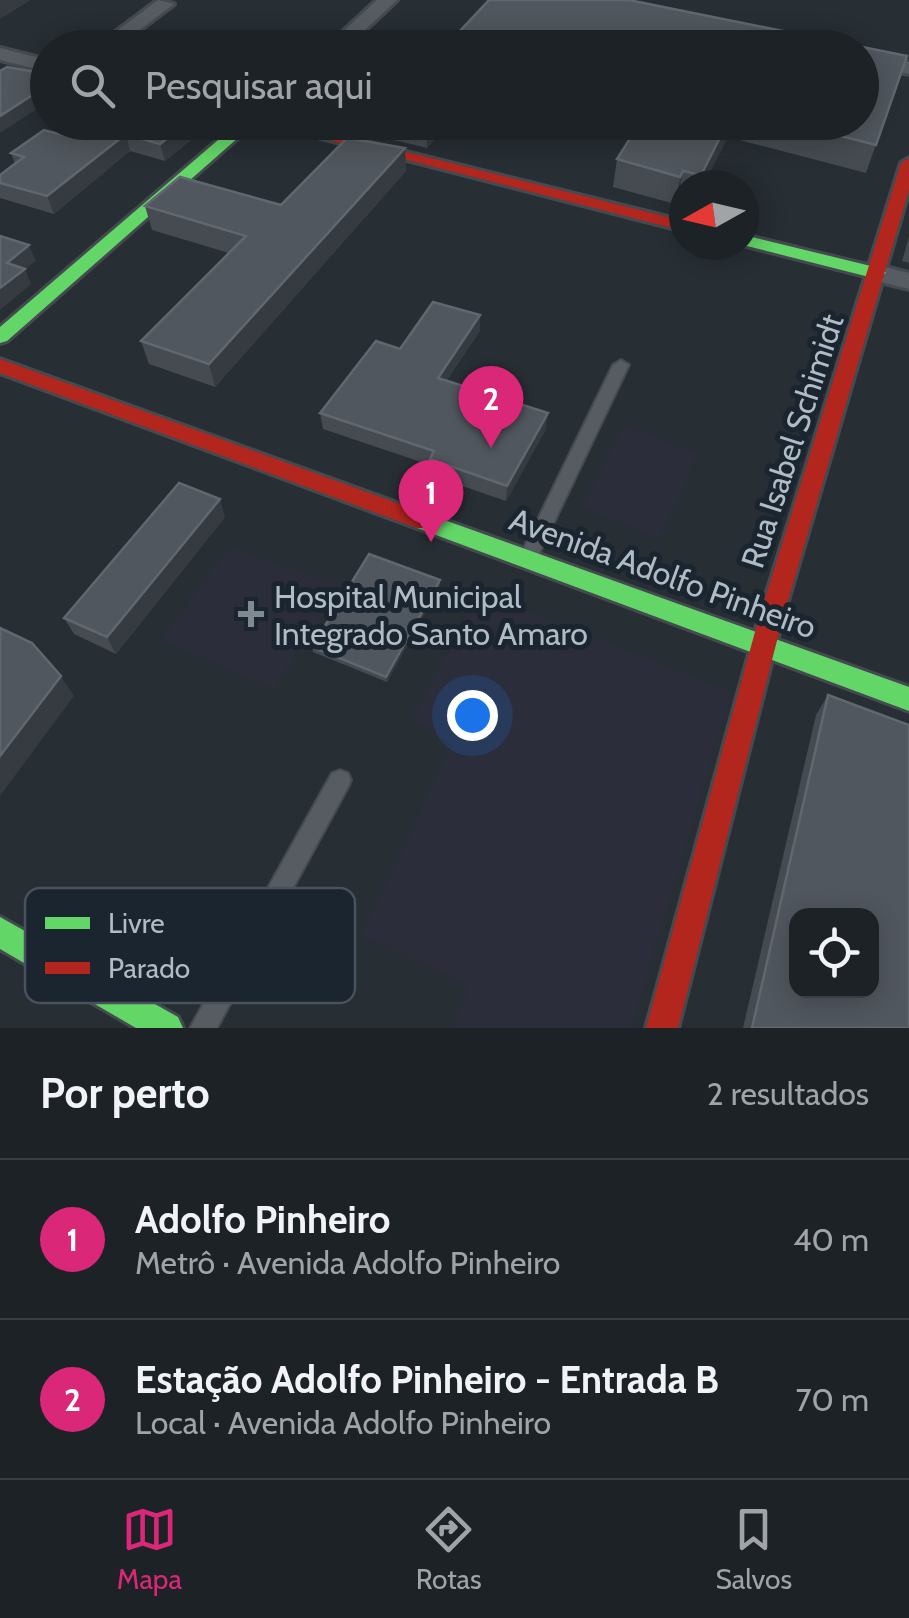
<!DOCTYPE html>
<html lang="pt">
<meta charset="utf-8">
<style>
:root{--surface:#1d2227;--page:#2a2f33;--text:#f1f3f6;--muted:#a0a4a7;--line:#3b3f44;--accent:#db2777}
body{margin:0;font-family:Cabin,sans-serif;background:var(--page);color:var(--text)}
.controls{position:absolute;right:30px;bottom:30px;display:grid;overflow:hidden;border-radius:20px;box-shadow:0 5px 25px #0003}
.controls button{width:90px;height:90px;display:grid;place-items:center;padding:0;border:0;border-bottom:2px solid var(--line);background:var(--surface);color:var(--text);font:50px sans-serif}
.compass{position:absolute;left:669px;top:170px;width:90px;height:90px;border-radius:50%;background:var(--surface);box-shadow:0 5px 25px #0003;rotate:262deg}
.you{position:absolute;left:472px;top:715px;width:35px;height:35px;margin:-25px;border:8px solid #fff;border-radius:50%;background:#1a73e8;box-shadow:0 0 0 15px #1a73e833}
.badge{display:grid;place-items:center;width:65px;height:65px;border-radius:50%;background:var(--accent);color:#fff;font-size:32px;font-weight:700}
.pin{position:absolute;translate:-50% -82px;filter:drop-shadow(0 2px 5px #0008)}
.pin::after{content:'';position:absolute;top:52px;width:35px;height:30px;background:inherit;clip-path:polygon(0 0,100% 0,50% 100%)}
.list{margin:0;padding:0;list-style:none}
h2{display:flex;justify-content:space-between;align-items:center;height:130px;margin:0;padding:0 40px;font-size:42px}
h2 small{font-size:32px;font-weight:400;color:var(--muted)}
.list li{display:grid;grid-template-columns:65px 1fr auto;gap:30px;align-items:center;box-sizing:border-box;height:160px;padding:0 40px;border-top:2px solid var(--line)}
.list b{display:block;font-size:38px;white-space:nowrap}
.list p{margin:0;font-size:32px;white-space:nowrap;color:var(--muted)}
.list em{font-size:32px;font-style:normal;color:var(--muted)}
.icon{flex:none;width:55px;height:55px;fill:none;stroke:currentColor;stroke-width:2;stroke-linecap:round;stroke-linejoin:round}
.map{position:relative;flex:none;width:909px;height:1028px;overflow:hidden}
.search{position:absolute;background:var(--surface);box-shadow:0 5px 25px #0003;left:30px;right:30px;top:30px;height:110px;display:flex;align-items:center;gap:25px;box-sizing:border-box;padding:0 35px;border-radius:55px;color:var(--muted);font-size:38px}
.sheet{height:450px;background:var(--surface)}
nav{display:flex;justify-content:space-around;align-items:center;box-sizing:border-box;height:140px;border-top:2px solid var(--line);background:var(--surface);font-size:28px;color:var(--muted)}
nav a{display:grid;justify-items:center;gap:5px}
nav .on{color:var(--accent)}
.map>svg:first-child{display:block}
</style>
<div class="map">
<svg width="909" height="1028" viewBox="0 0 909 1028">
<rect width="100%" height="100%" fill="#272e34"/>
<path fill="#2c2d3a" d="M625 425 698 453 659 538 583 508Z
M231 546 339 587 274 689 161 641Z
M481 592 732 692 631 1028H452L469 986 362 935 453 744 411 720Z"/>
<g fill="none" stroke-linecap="round" stroke-linejoin="round">
<g stroke="#444a4f" stroke-width="4">
<path id="lane" d="M621 360 629 365 537 558 534 563H522L519 558 613 365Z
M340 770 348 773 351 780 348 787 217 1028H190L332 773Z"/>
</g>
<g stroke="#444a4f" stroke-width="6">
<path id="street" d="M158 0 174 4 116 48H94Z
M377 0H397L346 48H325Z
M0 48 48 60V72L0 60Z
M862 53 909 62V74L862 65Z
M877 265 909 273V289L868 279 864 273 868 267Z"/>
</g>
<g stroke="#444a4f" stroke-width="6">
<path id="fast" d="M239 122H256L7 341 0 343V327Z
M744 235 883 269 886 273 877 279 743 245Z
M425 513 909 687V711L417 528 414 522 417 516Z
M0 917 178 1017 183 1028H136L0 949Z"/>
</g>
<g stroke="#444a4f" stroke-width="6">
<path id="jam" d="M259 122H286L684 221V231Z
M909 158V190L782 621 678 1028H646L758 621 901 163Z
M0 359 433 516 436 522 433 528H417L0 373Z"/>
</g>
<use href="#lane" fill="#565c62" fill-rule="evenodd"/>
<use href="#street" fill="#565c62" fill-rule="evenodd"/>
<use href="#fast" fill="#63d668" fill-rule="evenodd"/>
<use href="#jam" fill="#b3261e" fill-rule="evenodd"/>
</g>
<path fill="#464b52" d="M907 56 866 173 728 137 703 185H684V200L678 199 675 204 613 187 617 159 658 130 661 122H862Z
M79 122H206L207 127 165 161 130 151 54 214 0 198V175L15 164 11 153 63 135Z
M385 122H441V132L427 148 386 138Z
M405 148 406 171 215 387 149 364 141 341 229 253 152 230 145 206 281 205Z
M909 237V263L902 261Z
M480 331 447 380 546 429 506 501 430 475V465L323 429 320 413Z
M225 517 116 654 74 634 64 618Z
M440 580V586L387 682 313 652 312 647Z
M828 695 909 1028H743L816 715Z"/>
<path fill="#353b41" d="M0 0H31L0 19Z
M48 85V102L0 133V116Z
M188 122H206L207 127 165 161 160 144Z
M426 122H441V132L427 148Z
M728 122H732L728 137 703 185H698L701 175Z
M126 134 130 151 54 214 47 196Z
M405 148 406 171 215 387 209 364Z
M683 171 678 199 675 204 680 177Z
M29 245 36 261 25 269 31 284 0 310V288L7 263Z
M480 315V331L438 393V378Z
M548 413 546 429 506 501 507 486Z
M220 499 225 517 116 654 107 637Z
M440 580V586L387 682 386 677Z
M61 676 74 696 0 796V756Z"/>
<path fill="#51575e" stroke="#60676e" stroke-width="2.5" fill-rule="evenodd" d="M489 0H629L907 56 876 145 786 122H862V48H444Z
M7 67 48 74V85L0 116V71Z
M79 122H188L160 144 126 134 47 196 0 183V175L24 157 11 153 44 130 63 135Z
M661 122H728L701 175 683 171 680 177 617 159 638 126 658 130Z
M347 138 405 148 209 364 141 341 246 236 145 206 180 177 281 205Z
M0 236 29 245 7 263 25 269 0 288Z
M433 302 480 315 438 378 548 413 507 486 430 459 434 451 320 413 376 341 400 349Z
M179 483 220 499 107 637 64 618Z
M369 554 440 580 386 677 312 647Z
M0 628 32 643 61 676 0 756Z
M828 695 909 725V1028H752ZM796 916H872V990H796Z"/>
<path fill="#7f8a93" stroke="#1a252f" stroke-width="4" d="M246 599h10v10h10v10h-10v10h-10v-10h-10v-10h10z"/>
<g text-anchor="middle" dominant-baseline="central" stroke-width="10" stroke-linejoin="round" paint-order="stroke">
<g font-size="32" fill="#afbbc6" stroke="#1a252f">
<text transform="translate(792 441) rotate(-72)">Rua Isabel Schimidt</text>
<text transform="translate(663 573) rotate(20)">Avenida Adolfo Pinheiro</text>
</g>
<g font-size="32" fill="#afbbc6" stroke="#1a252f" text-anchor="start">
<text x="274" y="596">Hospital Municipal<tspan x="274" dy="37">Integrado Santo Amaro</tspan></text>
</g>
</g>
<rect x="25" y="888" width="330" height="115" rx="15" fill="#1a252f" stroke="#47525c" stroke-width="2.5"/>
<rect x="45" y="917" width="45" height="12" fill="#63d668"/>
<rect x="45" y="962" width="45" height="12" fill="#b3261e"/>
<g font-size="28" fill="#afbbc6">
<text x="108" y="933">Livre</text>
<text x="108" y="978">Parado</text>
</g>
</svg>
<div class="controls">
<button><svg class="icon" aria-label="locate" viewBox="0 0 24 24"><circle cx="12" cy="12" r="6"/><path d="M12 2v4M12 18v4M2 12h4M18 12h4"/></svg></button>
</div>
<svg class="compass" viewBox="-18 -18 36 36"><path d="M0-13l5 13h-10z" fill="#e53935"/><path d="M0 13l5-13h-10z" fill="#a0a4a7"/></svg>
<div class="you"></div>
<div class="pin badge" style="left:431px;top:542px">1</div>
<div class="pin badge" style="left:491px;top:448px">2</div>
<div class="search"><svg class="icon" aria-label="search" viewBox="0 0 24 24"><circle cx="10" cy="10" r="6"/><path d="M15 15l6 6"/></svg>Pesquisar aqui</div>
</div>
<section class="sheet">
<h2>Por perto<small>2 resultados</small></h2>
<ul class="list">
<li><span class="badge">1</span><div><b>Adolfo Pinheiro</b><p>Metrô · Avenida Adolfo Pinheiro</p></div><em>40 m</em></li>
<li><span class="badge">2</span><div><b>Estação Adolfo Pinheiro - Entrada B</b><p>Local · Avenida Adolfo Pinheiro</p></div><em>70 m</em></li>
</ul>
</section>
<nav>
<a class="on"><svg class="icon" aria-label="map" viewBox="0 0 24 24"><path d="M3 6l6-2 6 2 6-2v14l-6 2-6-2-6 2zM9 4v14M15 6v14"/></svg>Mapa</a>
<a><svg class="icon" aria-label="directions" viewBox="0 0 24 24"><path d="M12 3l9 9-9 9-9-9zM9 14v-3h6M13 9l2 2-2 2"/></svg>Rotas</a>
<a><svg class="icon" aria-label="saved" viewBox="0 0 24 24"><path d="M7 4h10v16l-5-4-5 4z"/></svg>Salvos</a>
</nav>
